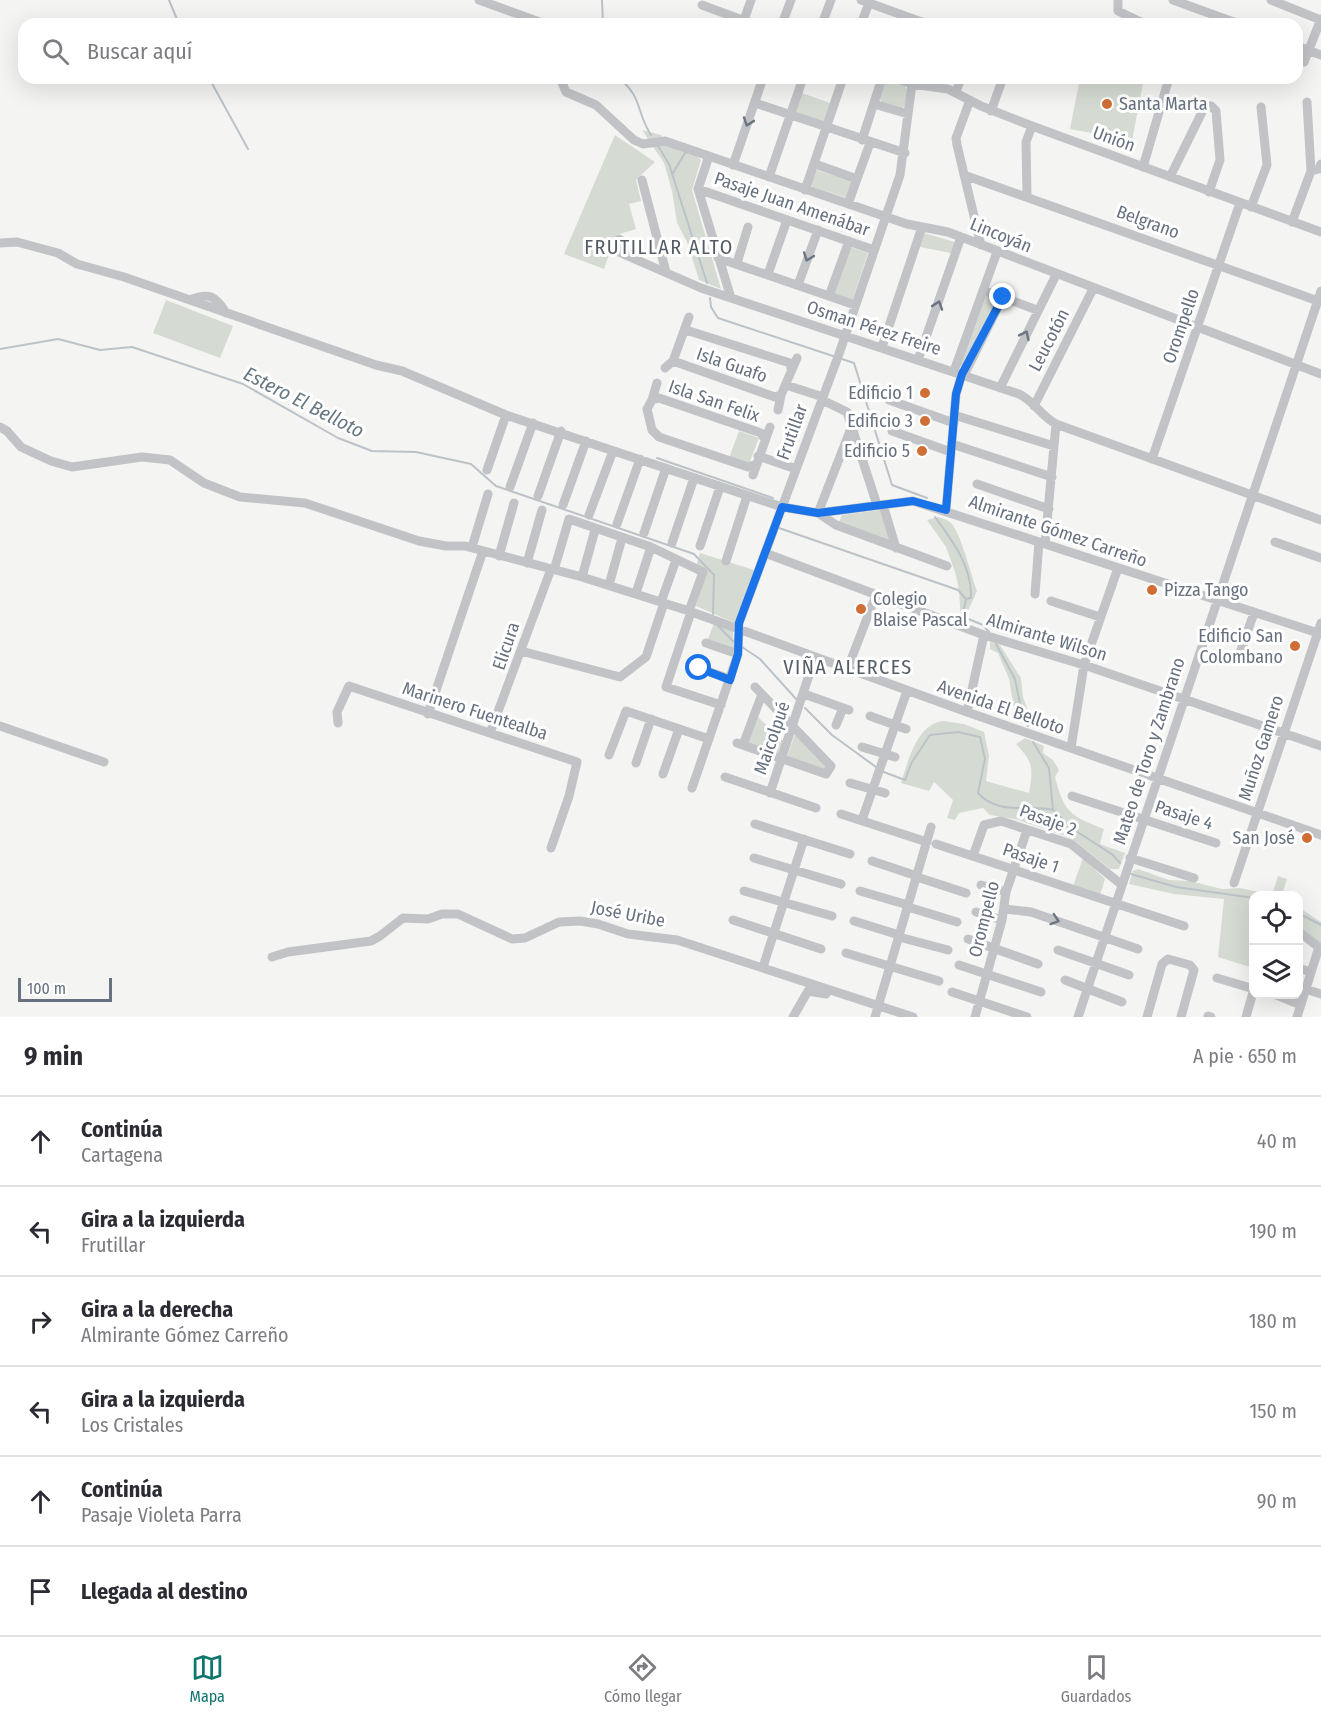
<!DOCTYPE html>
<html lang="es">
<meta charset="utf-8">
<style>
:root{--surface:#fff;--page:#f7f7f7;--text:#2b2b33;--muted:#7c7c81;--line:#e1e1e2;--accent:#0f766e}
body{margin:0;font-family:"Fira Sans Condensed",sans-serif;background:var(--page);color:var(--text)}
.controls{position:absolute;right:18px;bottom:18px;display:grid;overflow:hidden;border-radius:12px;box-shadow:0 6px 24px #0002}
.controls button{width:54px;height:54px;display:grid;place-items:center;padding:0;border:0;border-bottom:2px solid var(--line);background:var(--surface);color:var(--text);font:30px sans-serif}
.scale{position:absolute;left:18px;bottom:15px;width:94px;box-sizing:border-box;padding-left:6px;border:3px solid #67717f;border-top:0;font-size:16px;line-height:21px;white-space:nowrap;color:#67717f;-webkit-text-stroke:4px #fff;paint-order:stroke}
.stop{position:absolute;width:18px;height:18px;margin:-14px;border:4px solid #1a73e8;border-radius:50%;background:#fff}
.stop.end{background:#1a73e8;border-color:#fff;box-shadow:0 2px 6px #0008}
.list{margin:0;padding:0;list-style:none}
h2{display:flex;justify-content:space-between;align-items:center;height:78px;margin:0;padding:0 24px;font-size:26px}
h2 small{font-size:20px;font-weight:400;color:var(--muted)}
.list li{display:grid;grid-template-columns:39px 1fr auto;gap:18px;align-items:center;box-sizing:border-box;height:90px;padding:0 24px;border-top:2px solid var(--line)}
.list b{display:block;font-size:22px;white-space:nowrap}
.list p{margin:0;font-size:20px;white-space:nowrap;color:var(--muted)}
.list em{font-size:20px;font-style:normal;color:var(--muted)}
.icon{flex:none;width:33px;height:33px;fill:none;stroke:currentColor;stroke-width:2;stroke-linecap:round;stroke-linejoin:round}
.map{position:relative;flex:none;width:1321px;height:1017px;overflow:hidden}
.search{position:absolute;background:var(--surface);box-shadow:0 6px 24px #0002;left:18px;right:18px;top:18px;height:66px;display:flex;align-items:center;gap:15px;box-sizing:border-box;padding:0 21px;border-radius:18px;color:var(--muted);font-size:22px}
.sheet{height:618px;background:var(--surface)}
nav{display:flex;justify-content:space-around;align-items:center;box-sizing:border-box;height:84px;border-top:2px solid var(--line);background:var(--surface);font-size:16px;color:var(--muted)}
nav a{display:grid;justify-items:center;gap:3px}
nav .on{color:var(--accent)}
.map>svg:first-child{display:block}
</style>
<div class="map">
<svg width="1321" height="1017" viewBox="0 0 1321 1017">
<rect width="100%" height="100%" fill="#f4f5f2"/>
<path fill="#d5dbd3" d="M1080 78H1144L1132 141 1070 129Z
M890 80 904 84 907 90 905 106 902 108 882 102 879 98 883 82Z
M802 93 830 103 824 122 795 112Z
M642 130 661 135 665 144 692 152 701 160 692 190 721 289 699 280 687 242 677 223 672 191 664 163Z
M615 135 655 162 636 180 641 201 629 204 636 229 616 235 604 269 564 254Z
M816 170 852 181 847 198 810 186Z
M924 233 955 242 951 253 920 247Z
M850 247 868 253 852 301 833 295Z
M984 295 998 300 965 367 959 366Z
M166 300 233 326 220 358 153 333Z
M739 431 759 438 749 464 729 458Z
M880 510 890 543 839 522 842 515Z
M938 517C942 518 948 520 951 523 961 533 971 575 977 591L963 622 961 621 959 590 955 572 946 547 927 520Z
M700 553 754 570 735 623 696 606 706 571 696 567Z
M714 623 733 631 734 650 708 639Z
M990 642 1000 645 1021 678 1023 697 1034 726 1016 721 1009 679 998 653 990 649Z
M758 717 783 741 778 754 748 743Z
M943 721 964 724 984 732 989 756 986 781 1029 793C1033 768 1034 763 1016 744L1025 738 1044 746 1043 753 1053 760 1059 770 1055 777C1064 812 1070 816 1104 829L1100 844 1125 853 1119 869H1110L1071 838 1015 819 990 815 983 808 959 813 955 820 947 818 953 800 934 782 929 791 901 783C908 761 917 724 943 721Z
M795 734 827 766V770L787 757Z
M1083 858 1105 879 1100 895 1073 886Z
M1138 869 1169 880 1190 881 1222 889 1240 888 1272 895 1278 876 1287 879 1283 891 1287 895 1254 896 1253 968 1218 957 1224 899 1174 894 1129 884 1133 871Z
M1298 907 1321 922V944L1299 927Z"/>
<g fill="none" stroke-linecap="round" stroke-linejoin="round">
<path stroke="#bbc2c8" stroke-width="2" d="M169 0 179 24
M602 0 603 24
M209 78 248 149
M619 78C643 98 636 112 651 135
M658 146 669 164 707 283
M673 173 685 153
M710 298 711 307 718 318 836 357
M0 349 58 339 100 350 132 347 243 384 338 438 372 451 416 452 471 464 496 486 694 554 714 575 713 614
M842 359 854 363 892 485 927 498
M657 458 773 498
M935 517C953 542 972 566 971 598L966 599 964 609 966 618 983 625 989 632
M779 528 958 590 966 599
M718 626 735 643
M996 644 1015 679 1023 718 1028 726
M742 647 760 659 797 700
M805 708 832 735 876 767
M1033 742 1049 768 1053 810
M881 771 905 780 912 762 930 735 958 732 980 737 985 759 978 793C999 816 1027 804 1053 810L1073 829 1113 855 1120 863
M1131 874 1176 887 1254 898
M1298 913 1321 925"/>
<path stroke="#c1c3c6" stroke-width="9" d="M479 0 545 24
M861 0 927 24
M1118 0V11L1145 24
M1173 0 1239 24
M1271 0 1321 20
M702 5 753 24
M744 20 751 0
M782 24 791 0
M822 24 831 0
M861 24 869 3
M1297 46 1321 55
M1304 62 1321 19
M560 78 566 92 596 105 634 140 643 144 665 141 907 224 948 232 1321 374
M896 78 912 84 948 89 981 106 1032 126 1321 232
M956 92 961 78
M970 100 956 138 957 145 981 245
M755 103 905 153
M874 104 908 114
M991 111 1003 78
M862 140 882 78
M709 156 698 189 731 298
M815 164 857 179
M733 165 763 78
M1143 167 1169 78
M1311 171 1319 169 1321 164
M964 175 1321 302
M769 177 803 78
M1170 177 1205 106H1211L1216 111 1220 160 1209 192
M642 180 666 272
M698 189 874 250
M805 190 843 78
M1027 196 1026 142 1032 126
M848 204 870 143
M1251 207 1267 165 1261 107
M1292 222 1311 171 1307 102
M0 243 17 242 58 253 77 264 124 277 376 365 402 371 506 415 782 507 818 513 913 501 1321 634
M625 255 622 241 619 239 614 250 701 288 1019 394C1034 401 1041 416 1056 424L1321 520
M718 258 855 305
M737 263 748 227
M768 274 787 220
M798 285 818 230
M983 290 1037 310
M829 296 849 241
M190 300C209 292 216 296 226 313
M686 330 790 363 791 368
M882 347 922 227
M918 360 961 237
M673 361 775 397 781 395
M665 368 673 361 689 317
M954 371 997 252
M964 375 1003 297
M657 383 652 400 647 409 652 430 659 437 748 467 754 465
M786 385 823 397
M1000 388 1056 275
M652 400 659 398 761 433 764 438
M822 400 847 412 877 505
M889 400 954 423
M1034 406 1093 289
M778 410 781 395 797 358
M954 415 1054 446
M852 426 818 513 836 525 947 566
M0 427 7 431 21 447 51 461 72 467 142 457 170 460 204 483 240 497 305 503 419 541 446 546H465L582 577 689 611 967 712 1321 835
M892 431 951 452
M952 444 1052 477
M758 456 796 469
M1152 459 1240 203
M487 470 506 415
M753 475 770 427
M977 484 1049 509
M510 487 533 423
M538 496 561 431
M563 505 586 441
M883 505 896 548
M946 510 956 394 962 374
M589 515 613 451
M617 524 640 459
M644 533 666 468
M1275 542 1321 558
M672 543 694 478
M1045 544 1056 424
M700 546 720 487
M472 547 488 494
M765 553 984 635 1084 665 1321 746
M499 556 514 503
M726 561 747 496
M527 563 542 510
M554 570 569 519 651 547 703 572 689 611
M582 577 595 530
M609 585 622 538
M636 593 651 547
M1035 594 1039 542
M1051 601 1100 617
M661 602 676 560
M691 612 666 687 721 705
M706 643 738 654
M521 651 620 677 646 657 664 603
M1240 653 1254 613
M698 668 730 679
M847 670 876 595
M804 694 849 710
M967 712 984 635
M428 714 483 551
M870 716 906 729
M338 723 337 712 349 686 577 762 569 796 551 848
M836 725 843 708
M0 726 104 762
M490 733 551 569
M737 743 826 774 831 766 755 687
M743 745 762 694
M862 747 895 757
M1071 748 1084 665 1118 568
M609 755 626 711 709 739
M636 763 651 719
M663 774 679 729
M725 777 816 808
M850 783 885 793
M692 788 738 654 739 623 839 354 900 175 912 84
M770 793 815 657
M1072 796 1216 843
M841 814 927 842
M862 820 907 691
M755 824 850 854
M936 844 1184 926
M973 856 984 825 1001 821 1071 844 1122 885
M754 858 841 884
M1130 858 1194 878
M872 861 917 876
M917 877 966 893
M1234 883 1321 623
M981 885 1006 892
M744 891 832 916
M860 891 908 905
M908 907 957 922
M1005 909 1031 912 1138 949
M976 912 1002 920
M733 920 821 949
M854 921 899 935
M1298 931 1321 949
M899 937 948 950
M968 939 1038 964
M1058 950 1129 975
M846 953 939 981
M272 957 288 952 371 941 380 936 403 918 428 919 442 914H458L512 939 525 938 559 922 580 921 598 924 628 934 677 940 913 1017
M959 965 1041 992
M763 967 804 839
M1298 968 1311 972
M1217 978 1254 989
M1065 980 1122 1002
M1305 989 1321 994
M952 992 1027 1017
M1274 994 1301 1005
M1208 1016 1211 1017
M793 1017 808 991 826 994
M875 1017 931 827
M975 1017 1002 920 1006 892 1027 830
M1078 1017 1321 291
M1147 1017 1162 964 1168 959 1190 965 1194 970 1181 1017
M1246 1017 1254 989
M1297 1017 1319 947"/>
</g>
<defs><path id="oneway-chevron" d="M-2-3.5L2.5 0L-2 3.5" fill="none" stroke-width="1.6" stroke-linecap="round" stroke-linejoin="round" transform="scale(1.5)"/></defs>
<g stroke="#6c7583">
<use href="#oneway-chevron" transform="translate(748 122) rotate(109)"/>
<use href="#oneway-chevron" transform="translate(808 257) rotate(110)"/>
<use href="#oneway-chevron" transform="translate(938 305) rotate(-71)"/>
<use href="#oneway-chevron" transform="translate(1025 335) rotate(-64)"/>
<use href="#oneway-chevron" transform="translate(1055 920) rotate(18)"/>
</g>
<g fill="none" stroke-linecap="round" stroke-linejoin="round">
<path stroke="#1a73e8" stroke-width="8" d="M699 668 730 680 738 654 739 623 782 507 818 513 913 501 946 510 956 394 962 374 1003 297"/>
</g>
<g fill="#d06e36" stroke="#fff" stroke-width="2">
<circle cx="1107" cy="104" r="6"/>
<circle cx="925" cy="393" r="6"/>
<circle cx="925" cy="421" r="6"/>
<circle cx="922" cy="451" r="6"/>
<circle cx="1152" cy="590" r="6"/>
<circle cx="861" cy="609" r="6"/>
<circle cx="1295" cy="646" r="6"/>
<circle cx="1307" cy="838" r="6"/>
</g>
<g text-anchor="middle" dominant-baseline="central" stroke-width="6" stroke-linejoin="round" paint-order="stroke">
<g font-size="18" fill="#67717f" stroke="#fff" text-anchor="end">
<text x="1119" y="104" text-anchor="start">Santa Marta</text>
<text x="913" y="393">Edificio 1</text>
<text x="913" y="421">Edificio 3</text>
<text x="910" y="451">Edificio 5</text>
<text x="1164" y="590" text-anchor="start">Pizza Tango</text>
<text x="873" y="599" text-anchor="start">Colegio<tspan x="873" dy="21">Blaise Pascal</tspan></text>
<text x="1283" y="636">Edificio San<tspan x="1283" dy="21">Colombano</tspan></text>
<text x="1295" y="838">San José</text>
</g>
<g font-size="18" fill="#67717f" stroke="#fff">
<text transform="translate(1114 139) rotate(20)">Unión</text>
<text transform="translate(792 204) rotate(19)">Pasaje Juan Amenábar</text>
<text transform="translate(1148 222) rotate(20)">Belgrano</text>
<text transform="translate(1001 235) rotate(22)">Lincoyán</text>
<text transform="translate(1181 326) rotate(-71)">Orompello</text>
<text transform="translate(874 328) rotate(18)">Osman Pérez Freire</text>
<text transform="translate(1049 340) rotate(-63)">Leucotón</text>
<text transform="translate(732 365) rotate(19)">Isla Guafo</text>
<text transform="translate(714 401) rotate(19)">Isla San Felix</text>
<text transform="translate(792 432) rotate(-70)">Frutillar</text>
<text transform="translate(1058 531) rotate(19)">Almirante Gómez Carreño</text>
<text transform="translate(1047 637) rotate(17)">Almirante Wilson</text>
<text transform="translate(506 646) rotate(-71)">Elicura</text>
<text transform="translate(1001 707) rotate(19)">Avenida El Belloto</text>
<text transform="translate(475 711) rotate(18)">Marinero Fuentealba</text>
<text transform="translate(772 738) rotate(-71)">Maicolpué</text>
<text transform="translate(1261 748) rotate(-72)">Muñoz Gamero</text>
<text transform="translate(1149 751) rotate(-72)">Mateo de Toro y Zambrano</text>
<text transform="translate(1184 815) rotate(18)">Pasaje 4</text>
<text transform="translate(1048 820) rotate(20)">Pasaje 2</text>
<text transform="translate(1031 858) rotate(19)">Pasaje 1</text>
<text transform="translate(628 914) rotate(11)">José Uribe</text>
<text transform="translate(984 919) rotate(-76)">Orompello</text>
</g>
<g font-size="20" letter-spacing="1.5" fill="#545c65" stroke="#fff">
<text x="659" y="247">FRUTILLAR ALTO</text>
<text x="848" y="667">VIÑA ALERCES</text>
</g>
<g font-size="20" font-style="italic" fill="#687883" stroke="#fff">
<text transform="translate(304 402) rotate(27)">Estero El Belloto</text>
</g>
</g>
</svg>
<div class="controls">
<button><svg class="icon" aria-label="locate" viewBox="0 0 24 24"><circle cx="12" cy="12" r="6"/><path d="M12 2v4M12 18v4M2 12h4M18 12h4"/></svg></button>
<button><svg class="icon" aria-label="layers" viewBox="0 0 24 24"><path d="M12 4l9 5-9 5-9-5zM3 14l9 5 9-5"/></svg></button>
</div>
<div class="scale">100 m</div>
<div class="stop" style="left:699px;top:668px"></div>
<div class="stop end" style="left:1003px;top:297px"></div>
<div class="search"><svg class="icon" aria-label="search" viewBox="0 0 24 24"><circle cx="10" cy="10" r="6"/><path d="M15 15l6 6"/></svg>Buscar aquí</div>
</div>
<section class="sheet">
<h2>9 min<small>A pie · 650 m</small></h2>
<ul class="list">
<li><svg class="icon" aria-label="ahead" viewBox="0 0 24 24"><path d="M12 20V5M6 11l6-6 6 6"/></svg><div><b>Continúa</b><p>Cartagena</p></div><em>40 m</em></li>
<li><svg class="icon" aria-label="left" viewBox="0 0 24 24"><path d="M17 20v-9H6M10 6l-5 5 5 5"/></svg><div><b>Gira a la izquierda</b><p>Frutillar</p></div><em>190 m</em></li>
<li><svg class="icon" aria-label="right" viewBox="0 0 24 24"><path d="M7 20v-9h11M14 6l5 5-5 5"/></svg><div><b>Gira a la derecha</b><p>Almirante Gómez Carreño</p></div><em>180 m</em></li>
<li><svg class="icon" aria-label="left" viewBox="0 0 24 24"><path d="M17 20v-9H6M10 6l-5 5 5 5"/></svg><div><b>Gira a la izquierda</b><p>Los Cristales</p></div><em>150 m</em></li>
<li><svg class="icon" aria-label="ahead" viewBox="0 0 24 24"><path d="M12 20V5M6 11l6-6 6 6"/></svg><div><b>Continúa</b><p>Pasaje Violeta Parra</p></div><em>90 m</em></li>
<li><svg class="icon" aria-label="arrive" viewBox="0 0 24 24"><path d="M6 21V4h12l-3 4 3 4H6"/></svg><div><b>Llegada al destino</b></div></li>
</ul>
</section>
<nav>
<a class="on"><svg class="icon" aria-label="map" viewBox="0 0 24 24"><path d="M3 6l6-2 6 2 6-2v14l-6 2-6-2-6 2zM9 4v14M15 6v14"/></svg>Mapa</a>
<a><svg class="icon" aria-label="directions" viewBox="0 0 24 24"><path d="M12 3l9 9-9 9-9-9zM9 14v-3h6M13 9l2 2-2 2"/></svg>Cómo llegar</a>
<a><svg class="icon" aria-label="saved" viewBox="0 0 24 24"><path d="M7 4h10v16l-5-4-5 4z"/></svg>Guardados</a>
</nav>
